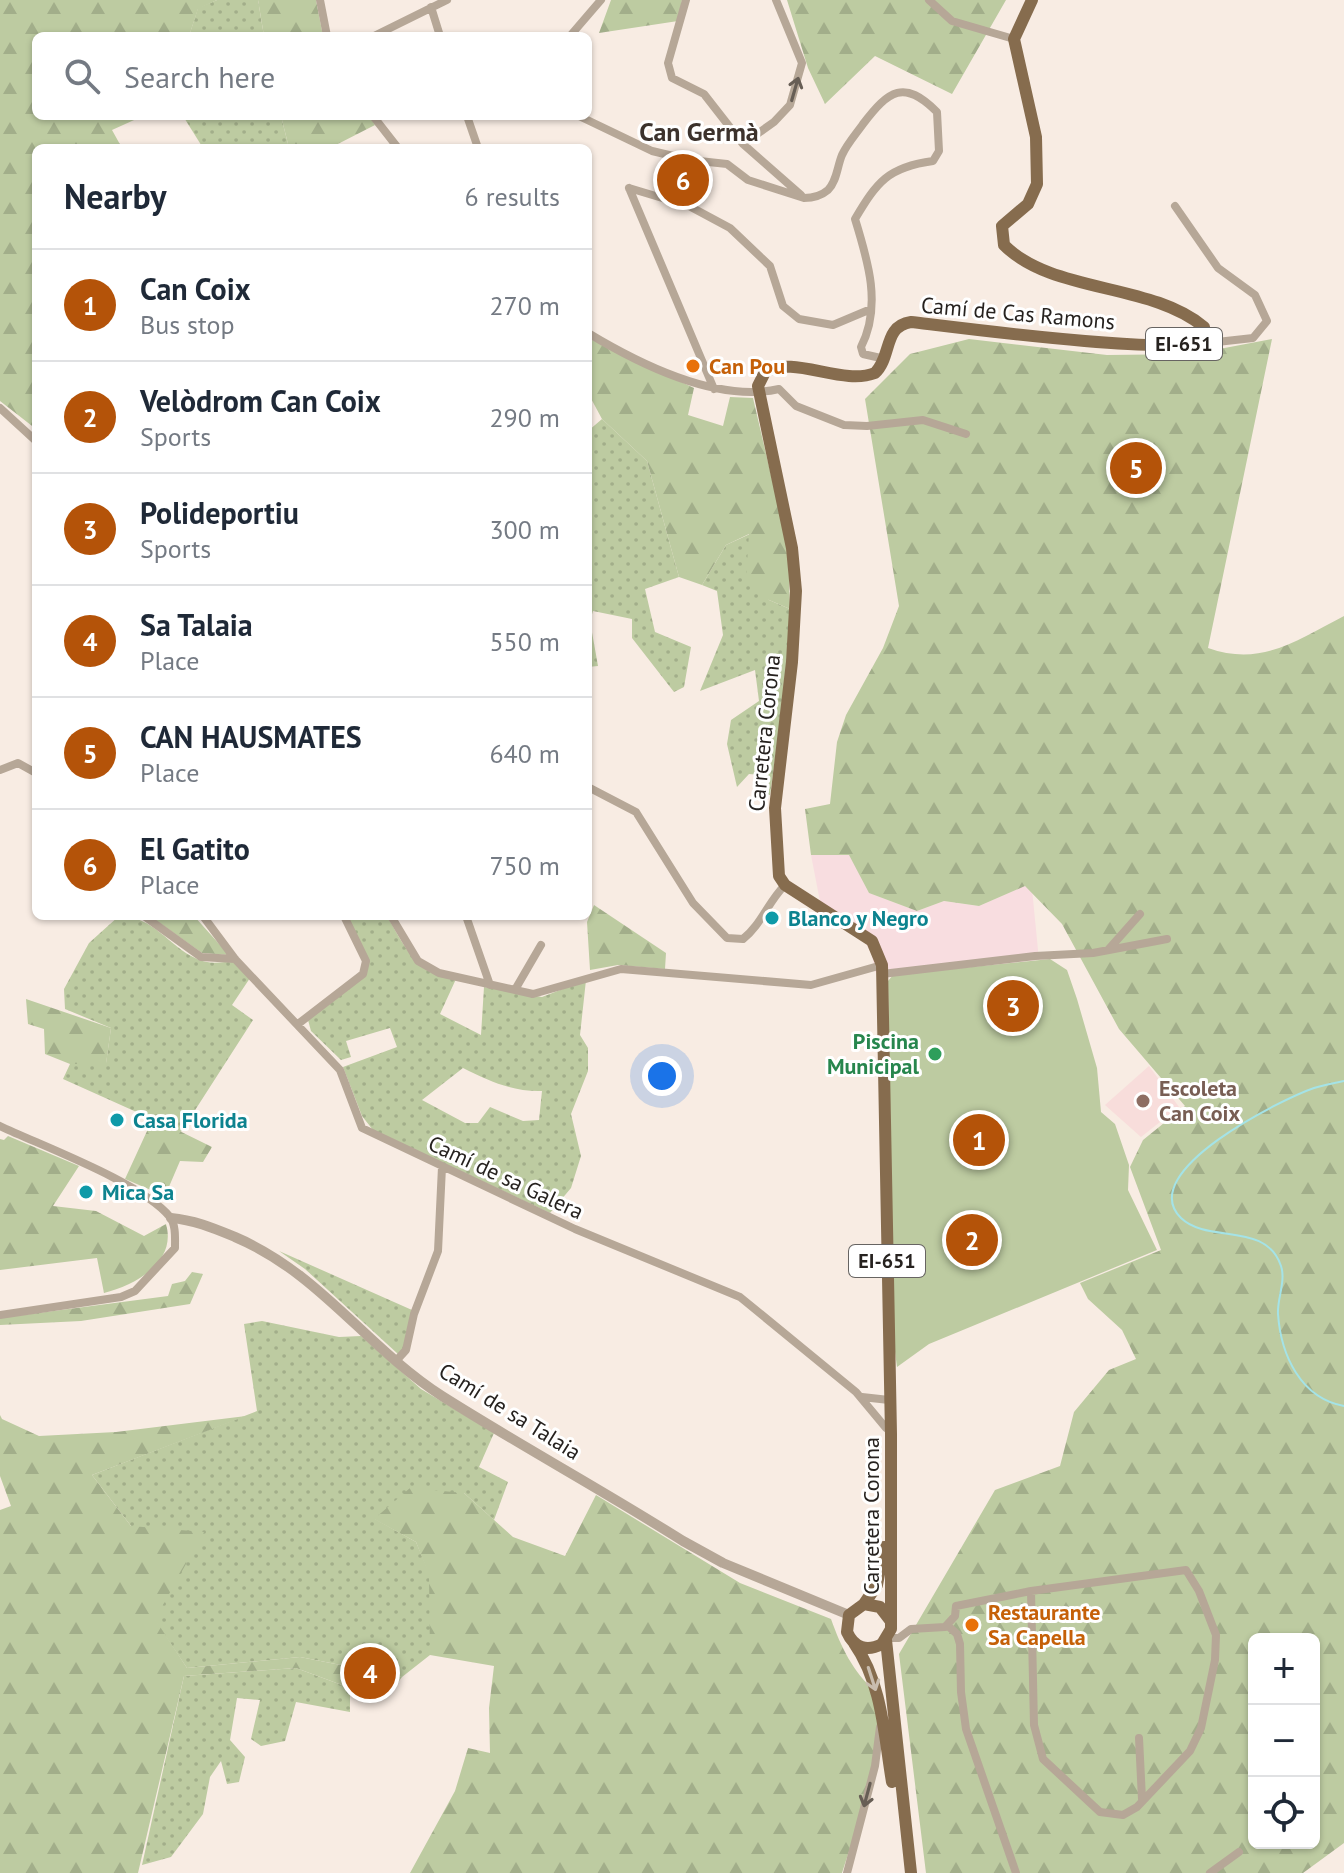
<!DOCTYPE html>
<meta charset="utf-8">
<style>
:root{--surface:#fff;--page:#f6f6f7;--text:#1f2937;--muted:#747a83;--line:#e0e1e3;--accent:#b45309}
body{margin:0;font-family:"PT Sans",sans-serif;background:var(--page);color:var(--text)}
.controls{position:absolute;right:24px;bottom:24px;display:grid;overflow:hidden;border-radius:12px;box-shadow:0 2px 6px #0004}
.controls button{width:72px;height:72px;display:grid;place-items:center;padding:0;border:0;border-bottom:2px solid var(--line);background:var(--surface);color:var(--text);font:40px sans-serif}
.you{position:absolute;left:662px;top:1076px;width:28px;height:28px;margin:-20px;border:6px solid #fff;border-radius:50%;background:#1a73e8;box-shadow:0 0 0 12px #1a73e833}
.badge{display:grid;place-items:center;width:52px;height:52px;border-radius:50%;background:var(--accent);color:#fff;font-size:26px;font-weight:700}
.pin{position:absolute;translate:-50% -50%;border:4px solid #fff;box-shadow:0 2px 8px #0006}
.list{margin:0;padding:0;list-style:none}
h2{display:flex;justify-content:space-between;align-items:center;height:104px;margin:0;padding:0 32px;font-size:34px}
h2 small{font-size:26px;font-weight:400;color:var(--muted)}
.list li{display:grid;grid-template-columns:52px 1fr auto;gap:24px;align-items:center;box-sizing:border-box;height:112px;padding:0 32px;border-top:2px solid var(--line)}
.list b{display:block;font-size:30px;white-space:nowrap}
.list p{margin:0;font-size:26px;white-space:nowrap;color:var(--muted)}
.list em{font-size:26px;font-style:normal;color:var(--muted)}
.icon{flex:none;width:44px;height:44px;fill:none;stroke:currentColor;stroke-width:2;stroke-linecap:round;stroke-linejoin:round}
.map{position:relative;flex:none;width:1344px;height:1873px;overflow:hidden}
.search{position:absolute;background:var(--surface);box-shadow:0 2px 6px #0004;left:32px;top:32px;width:560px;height:88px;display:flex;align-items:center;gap:20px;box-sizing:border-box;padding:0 28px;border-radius:12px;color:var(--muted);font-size:30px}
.panel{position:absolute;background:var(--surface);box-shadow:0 2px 6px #0004;left:32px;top:144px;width:560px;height:776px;border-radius:12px}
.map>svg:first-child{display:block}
</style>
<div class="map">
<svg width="1344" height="1873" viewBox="0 0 1344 1873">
<defs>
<pattern id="grass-dots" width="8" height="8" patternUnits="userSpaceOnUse" patternTransform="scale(2)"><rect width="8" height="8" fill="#bdcba1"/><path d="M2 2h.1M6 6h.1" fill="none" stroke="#a2ae8a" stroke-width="1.8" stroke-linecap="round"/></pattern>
<pattern id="forest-firs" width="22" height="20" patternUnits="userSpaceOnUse" patternTransform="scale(2)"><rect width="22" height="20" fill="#bdcba1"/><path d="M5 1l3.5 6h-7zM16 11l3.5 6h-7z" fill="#a2ae8a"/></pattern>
</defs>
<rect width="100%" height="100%" fill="#f8ece3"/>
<path fill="#f8dde0" d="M811 855H850L869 893 917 911 944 901 979 906 1024 886 1032 889 1039 960 893 975 875 972 872 955 863 938 823 917Z"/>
<path fill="#f8dddb" d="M1149 1066 1179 1107 1141 1137 1105 1105Z"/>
<path fill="url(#grass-dots)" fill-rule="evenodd" d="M217 0H258L264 36H189L198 8Z
M183 116H281L289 148H203Z
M602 419 647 461 679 577 645 589 655 632 691 647 684 687 674 692 632 638V619L593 611 590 621 598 666 588 667V431Z
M750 534 769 600 790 609 789 661 770 795 760 794 762 775 749 774 737 787 727 744 731 720 759 701 755 670 700 691 723 635 717 591 702 585 726 545Z
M119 916C154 916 168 946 197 959 209 965 223 962 235 961L250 978 232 1005 253 1020 181 1132 63 1079 70 1064 106 1063 111 1028 65 1009 64 989 89 943Z
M351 916H387C408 953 413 967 456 979L440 1014 481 1035 484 987 542 997 586 980 580 1035 588 1048V1071L571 1114 581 1156 571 1188 550 1213 373 1130 362 1116 343 1067 397 1047 390 1028 346 1041 351 1057 341 1060 311 1031 308 1020 365 974 367 961 349 920ZM463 1068C489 1081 513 1092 542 1091L539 1120 523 1121 490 1107 478 1123H465L422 1100Z
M279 1251 412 1310 403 1349 398 1354 305 1269Z
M262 1321 339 1337 361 1336 421 1389 494 1433 479 1467 508 1482 494 1520 464 1493 375 1519 416 1542 430 1575V1655L402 1677 300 1657 187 1668 154 1619 131 1526 92 1475 257 1411 244 1324Z
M296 1668 350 1688V1712L296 1702 285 1741 261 1746 251 1739 260 1700 237 1698 230 1740 245 1757 239 1782 227 1784 221 1761 210 1777 203 1814 171 1857 142 1865 184 1676Z"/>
<path fill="url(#forest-firs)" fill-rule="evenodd" d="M0 0H217L198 9 189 36H36V116H143L112 130 122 148H36V429L0 401Z
M258 0H316L323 36H264Z
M611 0H682L678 21 599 33Z
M787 0H1006L952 94 875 56 825 104 808 68Z
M281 116H369L375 125 330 148H289Z
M588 338 694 388 688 415 723 426 730 397 753 398 788 548 790 609 769 600 746 579 749 534 726 545 702 585 679 577 647 461 602 419 588 393Z
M969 339 1107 355 1193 354 1272 339 1208 648C1262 667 1297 640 1344 616V1843L1303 1873H926L899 1654 995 1490 1060 1466 1074 1412 1109 1370 1136 1359 1122 1330 1088 1299 1080 1283 1161 1250 1130 1167 1143 1140 1185 1106 1119 1029 1062 924 1025 886 979 906 944 901 917 911 869 893 849 855H811L805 809 830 804 837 742 846 715 883 648 899 606 865 399 910 354ZM1254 1639H1314V1843H1254Z
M594 905 666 953 665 969 618 965 590 970 587 922Z
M150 916H194L229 955 202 953Z
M26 999 111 1028 106 1064H70L45 1054 44 1029 28 1024Z
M153 1118 212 1147 203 1162 180 1161 165 1196 125 1179Z
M8 1136 79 1166 53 1206 96 1211 144 1236 166 1224C177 1262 136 1285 104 1293L97 1258 0 1270V1139L4 1140Z
M192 1272 203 1274 190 1304 81 1321 0 1325V1318L168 1296 172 1284 185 1281Z
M0 1415 2 1419 39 1436 116 1432 246 1416 92 1475 131 1526 204 1532 155 1619 187 1668 300 1657 402 1677 395 1686 350 1688 296 1668 184 1676 138 1873H0V1510L11 1506 0 1476Z
M410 1488 464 1493 513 1537 565 1556 596 1495 740 1583 831 1619C841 1647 853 1672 875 1691 885 1753 861 1814 842 1873H410L455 1791 468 1748 490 1753 489 1708 494 1666 430 1655 429 1575 416 1542 374 1519Z"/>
<path fill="#bdcba1" d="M1050 959 1067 970 1077 999 1097 1068 1101 1112 1115 1124 1129 1165 1128 1190 1157 1250 929 1344 897 1367 894 1344 888 981 893 975Z"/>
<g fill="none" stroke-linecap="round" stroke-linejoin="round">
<path stroke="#a4e3e7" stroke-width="2" d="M1344 1081C1334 1083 1324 1085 1314 1088 1282 1099 1134 1172 1181 1218 1208 1244 1266 1221 1281 1266 1286 1281 1277 1299 1278 1314 1281 1356 1301 1398 1344 1406"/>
<path stroke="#b6a797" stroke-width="8" d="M320 0 327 36
M686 0 668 63 672 78 704 94 743 144 801 195
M929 0 952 21 1014 39
M431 7 440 36
M374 36 447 0
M570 36 601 0
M373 116 398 148
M467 116 478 148
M579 116 652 151 690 160 727 164 748 180 804 198C813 198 821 196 828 190 837 181 837 167 842 155 847 144 856 134 863 124 889 90 904 79 937 112L939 151 933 161C888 167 877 182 855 219 868 261 882 306 861 347L863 354 885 359
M743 144 774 122 790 105 802 63 776 0
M629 188 689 206 730 228 770 266 783 306 799 319 833 325 871 309
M629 188 714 389
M1175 206 1218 268 1255 295 1267 321 1253 338 1217 342 1206 336
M588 333C641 365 717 403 779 389L796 406 844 425 867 426 923 420 966 434
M0 408 36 441
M0 770 18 763 36 773
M588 787 636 812 693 903 727 938 743 939C761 925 768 902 785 885
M144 916 201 957 235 959
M203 916 235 959 340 1070 362 1128 575 1229 740 1297 856 1392 886 1428
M391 916 418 961 439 973 533 994 621 969 811 985 882 965
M466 916 490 985
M1108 950 1140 914
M882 974 1035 956 1093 953 1167 939
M516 988 541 945
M298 1024 363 974 366 961 344 916
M0 1126C42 1146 143 1183 170 1217 176 1225 175 1238 175 1248L135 1291 121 1297 0 1315
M396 1361 406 1350 414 1314 438 1251 442 1167
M862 1397 889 1400
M947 1625 957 1634 960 1644 961 1692 966 1729 1016 1873
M888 1638H899L911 1629 945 1627 955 1616 956 1606 1031 1591 1186 1570 1199 1591 1216 1635 1215 1660 1201 1728 1190 1751 1137 1807 1123 1815 1100 1812 1043 1759 1034 1725 1031 1591
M1139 1738 1142 1799
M847 1873 875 1766 880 1727
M1210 1873 1239 1852"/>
<path stroke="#b6a797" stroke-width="10" d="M171 1218C194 1220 213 1228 235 1237 320 1273 366 1347 442 1396 521 1446 604 1491 683 1541L723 1563 849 1615"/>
<path stroke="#866c4e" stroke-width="12" d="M864 1604 877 1585 884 1547
M890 1620 880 1607 864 1604 849 1615 847 1632C854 1648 867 1652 882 1644L891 1629V1434L882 965 872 941 785 885 779 876 775 808 792 662 796 591 792 548 758 386 765 372C794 355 842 386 875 373 892 357 883 326 911 322 954 327 1179 357 1205 340L1204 327C1150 282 1053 294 1004 245L1002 226 1028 204 1037 184 1036 137 1014 39 1032 0
M886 1640 911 1873
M854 1643C882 1683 884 1734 892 1782"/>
</g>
<defs><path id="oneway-shaft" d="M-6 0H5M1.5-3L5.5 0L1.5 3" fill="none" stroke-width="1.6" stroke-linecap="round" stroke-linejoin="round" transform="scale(2)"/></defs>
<g stroke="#675e55">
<use href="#oneway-shaft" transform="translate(795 89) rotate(-74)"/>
<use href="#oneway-shaft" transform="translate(867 1795) rotate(105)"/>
</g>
<use stroke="#c9bdaf" href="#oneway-shaft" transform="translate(872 1679) rotate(72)"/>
<g fill="#e8710a" stroke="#fff" stroke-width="3">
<circle cx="693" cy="366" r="8"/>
<circle cx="972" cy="1625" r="8"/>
</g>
<g fill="#0f9aa8" stroke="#fff" stroke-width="3">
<circle cx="772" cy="918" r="8"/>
<circle cx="117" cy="1120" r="8"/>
<circle cx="86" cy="1192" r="8"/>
</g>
<circle fill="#2e9e5b" stroke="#fff" stroke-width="3" cx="935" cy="1054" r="8"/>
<circle fill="#8d6e63" stroke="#fff" stroke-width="3" cx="1143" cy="1101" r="8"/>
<g text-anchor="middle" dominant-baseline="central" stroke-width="6" stroke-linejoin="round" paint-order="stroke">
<g fill="#fff" stroke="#676462" stroke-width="2">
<rect x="1146" y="328" width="76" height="32" rx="6"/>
<rect x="849" y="1245" width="76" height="32" rx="6"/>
</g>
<g font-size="20" font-weight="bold" fill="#26221f">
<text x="1184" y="344">EI-651</text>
<text x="887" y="1261">EI-651</text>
</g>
<g font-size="22" fill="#26221f" stroke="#fff">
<text transform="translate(1018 313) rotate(5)">Camí de Cas Ramons</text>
<text transform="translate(764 733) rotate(-84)">Carretera Corona</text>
<text transform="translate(506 1177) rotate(25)">Camí de sa Galera</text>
<text transform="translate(510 1411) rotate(32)">Camí de sa Talaia</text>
<text transform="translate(871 1516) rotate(-90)">Carretera Corona</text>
</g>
<g font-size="22" font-weight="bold" fill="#c56008" stroke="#fff" text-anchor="start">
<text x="709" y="366">Can Pou</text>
<text x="988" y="1612">Restaurante<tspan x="988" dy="25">Sa Capella</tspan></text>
</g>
<g font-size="22" font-weight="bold" fill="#0d838f" stroke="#fff" text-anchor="start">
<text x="788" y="918">Blanco y Negro</text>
<text x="133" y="1120">Casa Florida</text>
<text x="102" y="1192">Mica Sa</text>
</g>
<g font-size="22" font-weight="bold" fill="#27864d" stroke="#fff" text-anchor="end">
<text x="919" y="1041">Piscina<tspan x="919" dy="25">Municipal</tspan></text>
</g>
<g font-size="22" font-weight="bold" fill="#785e54" stroke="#fff" text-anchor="start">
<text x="1159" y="1088">Escoleta<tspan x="1159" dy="25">Can Coix</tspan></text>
</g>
<g font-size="26" font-weight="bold" fill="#3c322c" stroke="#fff">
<text x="699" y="131">Can Germà</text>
</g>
</g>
</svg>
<div class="controls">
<button>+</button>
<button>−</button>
<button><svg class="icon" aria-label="locate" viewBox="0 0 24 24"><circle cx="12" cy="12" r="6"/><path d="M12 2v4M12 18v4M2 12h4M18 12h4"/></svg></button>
</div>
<div class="you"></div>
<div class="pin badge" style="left:979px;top:1140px">1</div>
<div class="pin badge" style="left:972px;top:1240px">2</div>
<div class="pin badge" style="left:1013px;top:1006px">3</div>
<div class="pin badge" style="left:370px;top:1673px">4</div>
<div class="pin badge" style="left:1136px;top:468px">5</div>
<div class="pin badge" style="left:683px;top:180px">6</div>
<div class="search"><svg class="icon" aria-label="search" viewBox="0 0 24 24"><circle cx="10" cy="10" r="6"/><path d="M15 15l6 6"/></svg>Search here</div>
<section class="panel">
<h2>Nearby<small>6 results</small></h2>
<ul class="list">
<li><span class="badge">1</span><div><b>Can Coix</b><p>Bus stop</p></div><em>270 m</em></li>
<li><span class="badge">2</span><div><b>Velòdrom Can Coix</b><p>Sports</p></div><em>290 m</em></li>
<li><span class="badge">3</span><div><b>Polideportiu</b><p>Sports</p></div><em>300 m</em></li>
<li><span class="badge">4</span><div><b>Sa Talaia</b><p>Place</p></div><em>550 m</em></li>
<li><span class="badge">5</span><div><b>CAN HAUSMATES</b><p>Place</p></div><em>640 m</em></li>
<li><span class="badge">6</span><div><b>El Gatito</b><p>Place</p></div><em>750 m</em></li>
</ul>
</section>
</div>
